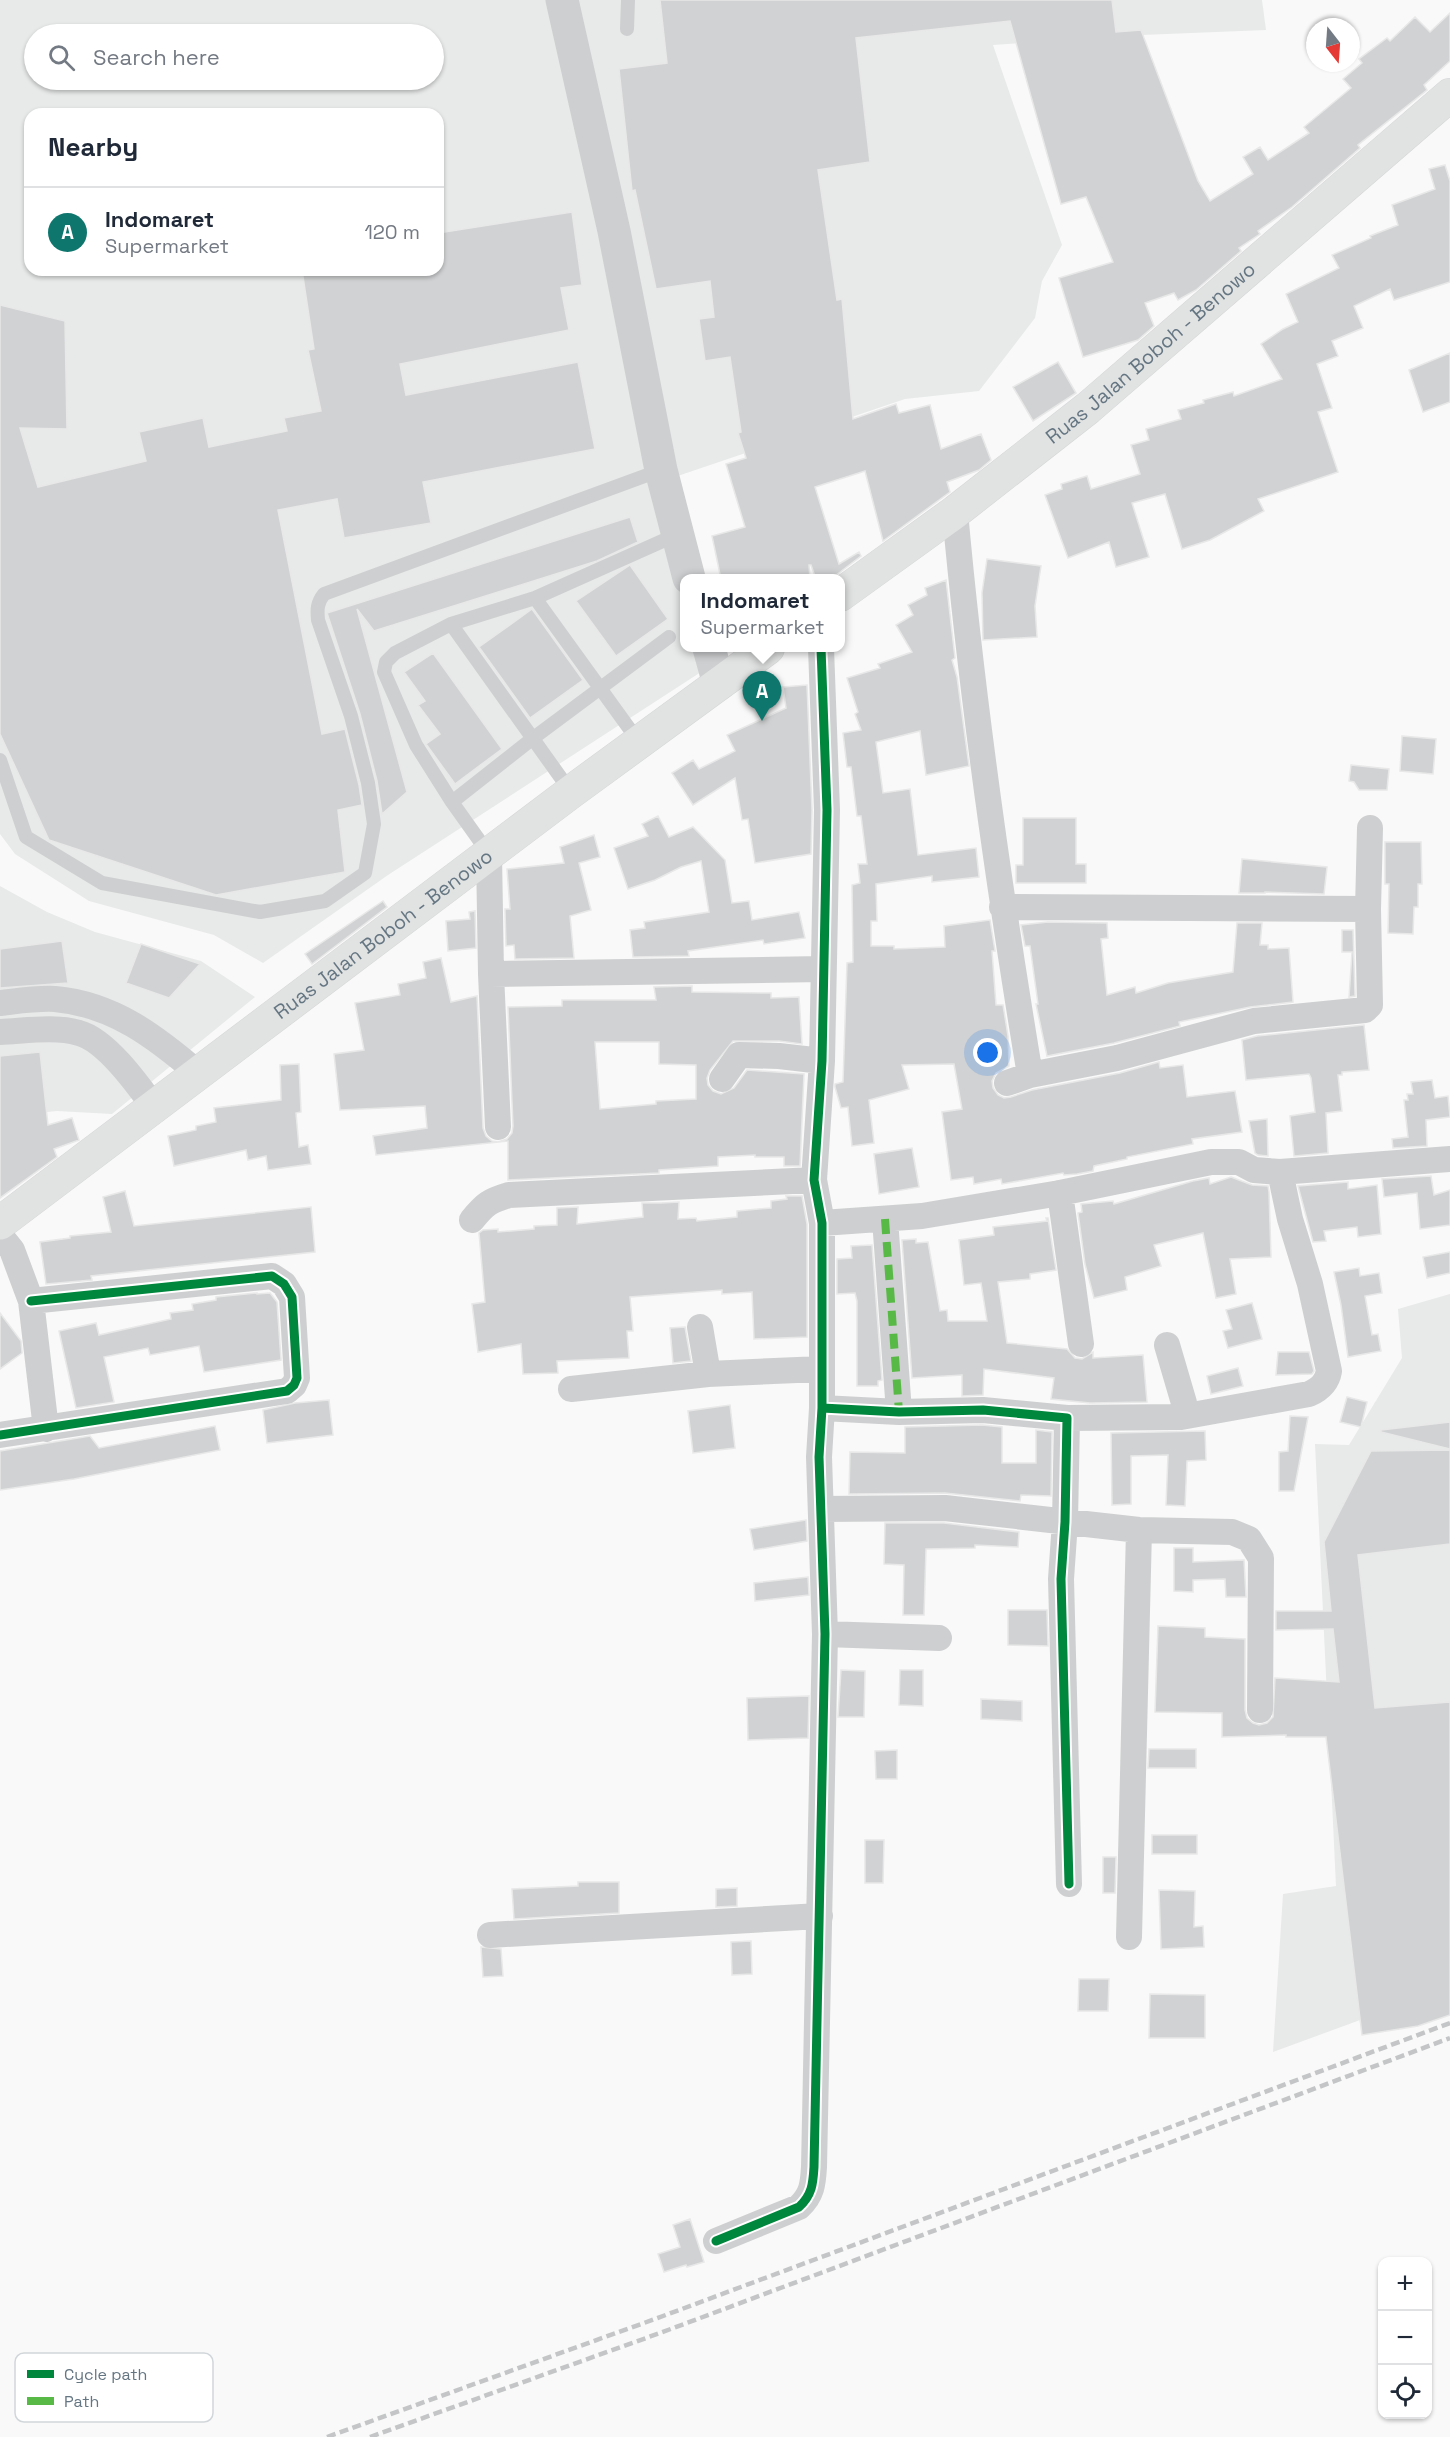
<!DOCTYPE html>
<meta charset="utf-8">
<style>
:root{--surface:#fff;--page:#f6f6f7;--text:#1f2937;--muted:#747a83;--line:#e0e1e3;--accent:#0f766e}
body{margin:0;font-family:"Space Grotesk",sans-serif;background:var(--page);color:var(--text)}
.controls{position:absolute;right:18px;bottom:18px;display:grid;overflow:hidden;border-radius:12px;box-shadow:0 2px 4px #0004}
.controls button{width:54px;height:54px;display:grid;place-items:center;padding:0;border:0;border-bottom:2px solid var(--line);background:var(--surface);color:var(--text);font:30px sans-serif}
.compass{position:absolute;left:1306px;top:18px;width:54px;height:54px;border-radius:50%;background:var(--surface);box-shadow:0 2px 4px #0004;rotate:163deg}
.you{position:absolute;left:988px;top:1053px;width:21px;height:21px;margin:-15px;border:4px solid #fff;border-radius:50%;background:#1a73e8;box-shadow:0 0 0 9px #1a73e833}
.badge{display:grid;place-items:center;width:39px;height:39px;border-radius:50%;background:var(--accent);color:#fff;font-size:20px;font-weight:700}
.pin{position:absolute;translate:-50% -50px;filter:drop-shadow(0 2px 3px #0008)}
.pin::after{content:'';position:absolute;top:32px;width:21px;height:18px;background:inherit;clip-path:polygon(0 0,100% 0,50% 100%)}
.popup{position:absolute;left:680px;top:574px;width:165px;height:78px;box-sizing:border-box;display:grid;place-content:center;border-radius:12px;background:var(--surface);filter:drop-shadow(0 2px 4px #0005);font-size:20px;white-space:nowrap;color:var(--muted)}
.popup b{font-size:22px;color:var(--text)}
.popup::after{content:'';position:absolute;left:50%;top:100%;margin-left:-12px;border:12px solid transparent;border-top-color:var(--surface)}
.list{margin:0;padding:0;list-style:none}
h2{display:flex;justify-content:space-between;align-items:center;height:78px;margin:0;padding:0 24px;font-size:26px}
h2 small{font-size:20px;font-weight:400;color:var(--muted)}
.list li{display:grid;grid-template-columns:39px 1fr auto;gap:18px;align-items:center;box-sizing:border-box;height:90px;padding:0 24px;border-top:2px solid var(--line)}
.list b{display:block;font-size:22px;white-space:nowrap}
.list p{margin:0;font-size:20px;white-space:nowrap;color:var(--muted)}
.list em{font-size:20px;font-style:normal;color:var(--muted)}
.icon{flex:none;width:33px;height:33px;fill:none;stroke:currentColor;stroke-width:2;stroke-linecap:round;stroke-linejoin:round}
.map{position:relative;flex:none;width:1450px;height:2437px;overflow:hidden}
.search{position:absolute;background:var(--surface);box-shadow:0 2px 4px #0004;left:24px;top:24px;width:420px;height:66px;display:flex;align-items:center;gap:15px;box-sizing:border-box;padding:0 21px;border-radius:33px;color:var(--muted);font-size:22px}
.panel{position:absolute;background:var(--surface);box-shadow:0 2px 4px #0004;left:24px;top:108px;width:420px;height:168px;border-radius:18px}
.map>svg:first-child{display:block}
</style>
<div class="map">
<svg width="1450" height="2437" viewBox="0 0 1450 2437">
<rect width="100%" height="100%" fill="#f9f9f9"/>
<path fill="#e8e9e9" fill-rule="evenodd" d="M0 0H1262L1266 30 1117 36 993 45 1062 245 1042 281 1035 318 979 391 905 399 657 483 684 599V648H695L701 672 388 875 263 963 214 935 89 901 15 854 0 834ZM34 34H434V80H34ZM30 114H438V270H30Z
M0 886 47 912 95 932 201 961 255 997 112 1114 57 1111 0 1117Z
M1450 1294V1987L1273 2052 1283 1894 1336 1886 1315 1444 1349 1445 1402 1358 1398 1309Z"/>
<path fill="#d0d2d3" stroke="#e8e8e8" stroke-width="1.5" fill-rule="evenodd" d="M660 0H1112L1116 32 1141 30 1198 181 1210 201 1253 174 1243 157 1260 147 1268 160 1309 133 1304 127 1351 88 1343 79 1362 63 1359 59 1387 38 1390 41 1415 17 1430 32 1450 13V61L1424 85 1427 90 1358 145 1360 148 1292 207 1258 231 1260 234 1239 248 1241 251 1196 290 1178 300 1174 293 1145 303 1154 326 1138 340 1083 357 1059 278 1113 262 1086 197 1061 204 1010 21 856 38 870 162 818 170 837 300 842 299 853 419 896 404 899 413 930 405 941 449 981 434 991 460 979 470 947 482 950 492 883 541 865 471 815 487 839 564 859 552 861 556 831 579H816L811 565H809L810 579H721L712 536 745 527 726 464 746 458 738 433 741 432 730 357 705 361 699 319 714 317 710 281 656 289 635 190 632 191 619 69 667 63Z
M1445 165 1450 181V282L1394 300 1390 289 1354 306 1363 328 1332 341 1338 356 1317 364 1332 408 1318 412 1338 472 1258 499 1264 511 1210 540 1182 549 1165 494 1132 503 1149 557 1116 567 1109 542 1068 558 1045 495 1062 489 1061 484 1087 476 1091 489 1140 474 1131 445 1149 440 1146 429 1181 419 1178 410 1204 403 1203 400 1233 392 1234 396 1282 379 1261 344 1283 329 1298 322 1286 294 1339 268 1332 255 1371 238 1370 236 1398 225 1392 205 1435 189 1429 169Z
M572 212 582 285 561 288 569 330 400 364 406 395 578 362 595 449 423 482 431 523 344 538 337 499 278 510 322 734 345 729 359 785 362 805 338 810 345 872 216 895 49 840 0 734V305L65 321 67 429 20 428 38 487 146 461 139 432 203 418 209 447 287 431 284 418 321 411 308 350 314 349 302 270H438V233Z
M1450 353V402L1423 412 1409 370Z
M1058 362 1076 393 1033 421 1013 387Z
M630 517 638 542 597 561 374 631 357 609 407 792 382 814 377 781 360 714 327 613Z
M987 559 1041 566 1035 606 1037 637 983 640 982 593Z
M630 565 668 619 616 656 576 601Z
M946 580 955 658 952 660 957 677 969 766 926 775 920 731 876 742 883 793 910 789 918 855 976 848 979 877 932 882V876L876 884 877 921H871V946H894V949L945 947 944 926 990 920 995 951H992L996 1005H1003L1008 1036 1009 1066 996 1073 992 1081 993 1088 998 1095 1004 1098 1011 1097 1032 1090 1120 1073 1159 1062 1160 1068 1183 1065 1187 1097 1235 1091 1242 1132 1192 1139 1193 1144 1127 1157V1159L1094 1166 1093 1171 1077 1174 1064 1175 1063 1173 1002 1184 1001 1179 974 1184 973 1177 951 1180 942 1112 962 1109 954 1064 902 1065 909 1089 869 1100 874 1143 852 1146 848 1107 841 1108 835 1087V1084L843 1082 847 963 853 962 852 885 860 883 858 864H867L861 816H857L851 767H847L843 733 861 730 855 714 858 712 847 678 880 668 878 664 912 652 896 625 913 615 908 605 927 595 925 588Z
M532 609 583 680 530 718 479 647Z
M433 653 502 749 455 784 426 744 440 734 418 705 425 701 404 672Z
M807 685 812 810 811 854 755 863 748 819 742 820 735 778 693 805 672 773 693 760 699 769 735 751 727 735 786 708 783 687Z
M1402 736 1436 739 1433 774 1400 771Z
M1351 765 1389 769 1387 790H1359L1354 782 1349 781Z
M658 816 669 837 693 827 725 860 732 903 749 901 752 920 799 912 805 938 764 944 763 940 688 951 689 956 633 957 630 930 645 928 644 922 709 912 701 861 681 867 655 880 628 889 614 848 648 836 642 824Z
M1023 818H1076V864H1086V883H1016V865H1023Z
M594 835 600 857 579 863 591 910 570 916 574 958 515 959 514 945 506 946 505 909H510L507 869 564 863 560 847Z
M1385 842H1421L1422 884H1418V907H1414L1413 934 1388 933 1389 884H1385Z
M1242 859 1327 867 1324 894 1265 892V893H1239Z
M383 901 387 907 312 964 305 954Z
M475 911 476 948 448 951 446 921 470 919 469 912Z
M1048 922 1107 923 1108 938 1101 939 1107 995 1135 987 1136 993 1168 983 1233 972 1237 923H1262L1260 945H1268V949L1289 948 1293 1002 1250 1007 1179 1022 1180 1026 1114 1043 1047 1056 1036 1004H1038L1030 946H1025L1021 925Z
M1342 930H1353L1355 996 1349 997 1352 952H1342Z
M62 941 68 983 0 988V949Z
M141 944 200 964 169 998 126 983Z
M441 958 451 1002 477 996 483 1128 486 1136 492 1141 498 1142 507 1139 512 1133 513 1126 508 1007 562 1006V1000H656L654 987 692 986V992L771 993V998L799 997 802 1044 779 1041H733L710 1070 707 1078 708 1085 713 1091 721 1094 734 1088 747 1070 804 1074 800 1166H784V1157H755V1155L718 1157V1166L659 1170V1173L508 1180V1141L376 1155 373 1136 427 1128 425 1106 340 1110 334 1054 364 1050 355 1003 400 995 398 984 426 978 423 962ZM595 1042H659V1064L696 1065V1099L656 1101V1104L600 1109Z
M1364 1025 1369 1070 1342 1072V1075H1338L1342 1111 1326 1113 1328 1153 1294 1156 1290 1116 1315 1112 1311 1078 1309 1074 1246 1080 1242 1040 1257 1036Z
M40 1052 48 1125 72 1118 79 1140 54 1149 57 1157 0 1198V1056Z
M299 1064 301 1112 296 1113 299 1147 308 1145 311 1164 268 1170 266 1156 248 1160 246 1150 174 1166 168 1136 196 1130V1126L216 1122 214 1108 281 1100 280 1065Z
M1432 1080 1435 1098 1448 1096 1450 1117 1426 1120 1427 1146 1393 1148 1392 1139 1408 1137 1404 1100H1408L1407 1094H1413L1411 1082Z
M1267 1119 1268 1156 1258 1155 1255 1153 1249 1121Z
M912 1148 919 1187 879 1194 874 1154Z
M1431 1176 1434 1195 1450 1190V1225L1420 1229 1417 1193 1384 1197 1382 1179Z
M1231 1177 1252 1185 1268 1186 1269 1192 1271 1257 1230 1259 1236 1294 1216 1298 1203 1233 1154 1245 1161 1266 1125 1277 1127 1290 1094 1298 1085 1264 1078 1213 1082 1212 1081 1204 1113 1201 1114 1204 1193 1181 1209 1178 1210 1184Z
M1348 1182V1189L1377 1185 1381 1234 1358 1237 1357 1227 1324 1231 1326 1241 1313 1242 1298 1186Z
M125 1191 134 1226 311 1207 315 1252 91 1276 92 1280 46 1284 40 1242 70 1238V1236L111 1232 103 1197Z
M786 1196H802L807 1224V1337L754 1339 752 1292 722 1294V1290L630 1297 633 1331H627L629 1358 557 1361 558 1373 523 1374 521 1344 478 1352 472 1304 485 1302 479 1233 483 1230 498 1229V1232L534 1229V1226L557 1225V1208L578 1207 577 1224 643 1217 642 1203H661L679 1202 678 1219 696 1218 697 1221 737 1217V1211L771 1208V1201L787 1199Z
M1046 1218H1048L1056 1270 1030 1274V1279L998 1282 1007 1343 1067 1349 1075 1358 1082 1359 1093 1352V1358L1143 1355 1147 1402 1090 1403 1051 1399 1054 1378 984 1369 983 1395 962 1396V1375L912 1378 902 1240 916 1239V1243L928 1242 940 1311 947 1310 948 1321H987L981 1283 964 1285 959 1240 994 1235 993 1227 1047 1221Z
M872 1245 882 1380 878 1381V1386H857V1301L855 1293 837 1294V1259L852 1258 851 1246Z
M1450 1252V1273L1427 1278 1423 1257Z
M1359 1268 1360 1276 1379 1273 1382 1293 1365 1296 1372 1335 1378 1334 1381 1351 1348 1357 1341 1305 1334 1272Z
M257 1293V1294L270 1293 277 1302 281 1360 204 1372 199 1346 150 1355 148 1348 104 1357 114 1402 76 1408 59 1331 96 1323 99 1335 171 1319 170 1313 193 1310 192 1304 216 1300V1297Z
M1252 1303 1262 1339 1228 1348 1223 1331 1232 1329 1226 1310Z
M0 1313 21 1341 22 1353 0 1369Z
M685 1327 691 1361 673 1363 670 1328Z
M1278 1352H1309L1314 1371 1312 1374 1276 1375Z
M1238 1368 1243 1386 1211 1394 1207 1376Z
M1347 1397 1367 1402 1361 1427 1340 1422Z
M329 1400 333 1435 267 1443 263 1410 295 1403Z
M730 1405 735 1448 693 1453 688 1411Z
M1290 1416 1308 1417 1294 1491H1279V1452L1288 1451Z
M1450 1422V1449L1381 1432V1430Z
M982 1425 1002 1427V1463H1036V1430L1052 1432 1051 1496 1021 1495 1020 1501 945 1493 849 1494 850 1452 905 1453V1427Z
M215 1426 220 1450 74 1479 0 1490V1451L90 1436 99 1448Z
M1205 1431 1206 1460 1187 1461 1185 1506 1166 1505 1168 1455 1131 1456V1504L1112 1505 1111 1433Z
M1450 1450V1544L1358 1555 1375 1708 1450 1702V2015L1418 2026 1362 2035 1326 1737H1286V1735L1222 1737V1713L1155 1712 1158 1626 1205 1628V1637L1245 1639V1710L1247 1718 1253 1723 1259 1725 1267 1723 1273 1717 1275 1678 1339 1682 1333 1629 1276 1630V1611H1331L1324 1542 1371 1451Z
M806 1520 807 1541 754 1550 750 1529Z
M885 1523H944L1019 1532 1018 1547 975 1545V1548L926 1549 924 1615H903L904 1565 884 1564Z
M1174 1548H1193V1562L1244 1560 1246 1597H1226L1225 1579 1193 1580V1592L1174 1591Z
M808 1577 809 1595 755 1601 754 1583Z
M1008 1610H1047L1048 1646 1008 1645Z
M841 1670 865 1671 864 1717H838Z
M900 1670H923V1706L899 1705Z
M809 1696 808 1738 748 1740 747 1698Z
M981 1699 1022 1701V1721L981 1719Z
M1149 1749H1196V1768H1148Z
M897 1750V1779H876L875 1751Z
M1152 1835H1197V1854H1152Z
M865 1840H884L883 1883H865Z
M1103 1857H1116L1115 1893H1103Z
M578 1882H619V1913L514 1919 512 1889 578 1886Z
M737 1888V1906L716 1907V1889Z
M1159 1890 1195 1891 1194 1927 1203 1926 1204 1947 1161 1949Z
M751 1941 752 1974 732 1975 731 1942Z
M481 1947 501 1949 503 1976 483 1977Z
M1079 1979H1109L1108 2011H1078Z
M1150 1994 1205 1995V2038H1149Z
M690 2219 704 2262 687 2267 686 2265 664 2272 658 2254 680 2247 673 2225Z"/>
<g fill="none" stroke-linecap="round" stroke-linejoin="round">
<g stroke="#d5d6d7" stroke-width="34">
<g id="secondary">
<path id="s1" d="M840 595 955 512 1088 408 1450 95"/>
<path id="s2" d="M0 1223 571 792 768 648"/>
</g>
</g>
<path stroke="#cecfd0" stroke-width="14" d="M627 29 628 0
M535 598 639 742
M451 624 571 792
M0 760 26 837 102 883 260 912 325 901 365 873 374 824 368 783 351 716 318 620C317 609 317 603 324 594L661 470
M452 802 532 739 669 637
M489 854 452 802 416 745 384 672 386 662 395 653 451 624 535 598 676 535"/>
<path stroke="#cecfd0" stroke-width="26" d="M955 512C972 700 999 888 1030 1075L1007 1083
M489 854 491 974 498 1127
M1002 907 1368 909
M491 974 823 969
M0 1003C18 1001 37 998 55 999 113 1004 156 1037 199 1074
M0 1032C25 1031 55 1026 79 1033 106 1040 138 1085 154 1107
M1030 1075 1117 1058 1254 1021 1365 1010 1370 1005 1368 909 1370 828
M722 1079 739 1055 779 1056 822 1061
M1060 1193 1081 1344
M885 1219 899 1412
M472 1220C485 1204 489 1201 509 1195L814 1180
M822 1223 922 1216 1060 1193 1211 1162H1239L1254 1170 1280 1172 1450 1159
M0 1235 12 1250 31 1301 46 1429
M700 1327 708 1374
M571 1389 708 1374 821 1369
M822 1408 899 1412 983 1410 1067 1418 1065 1522 1061 1579 1069 1884
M1181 1417 1309 1394C1320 1389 1327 1383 1329 1371L1310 1284 1290 1219 1280 1172
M1067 1418 1181 1417 1184 1403 1167 1345
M0 1435 287 1391 294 1385 297 1378 292 1297 284 1284 272 1276 31 1301
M822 1509 945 1508 1139 1530 1232 1532 1249 1539 1261 1558 1260 1710
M825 1634 939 1638
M490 1935 820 1916
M1129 1937 1139 1530
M716 2241 799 2207C812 2195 813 2184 814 2167L825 1634 819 1457 822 1408V1223L814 1180 822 1061 827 810 821 648"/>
<path stroke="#cecfd0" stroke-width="33" d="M562 0 614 231 661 470 689 578
M709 648 719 684"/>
<use href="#secondary" stroke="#e1e2e2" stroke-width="33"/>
<path stroke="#c3c5c6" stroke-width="4.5" stroke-dasharray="9 4.5" stroke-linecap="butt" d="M327 2437 655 2319 1450 2023
M370 2437 660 2333 1450 2038"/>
<path stroke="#58b947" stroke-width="8" stroke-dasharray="15 8" stroke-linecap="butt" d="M885 1219 899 1412"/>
<g stroke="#fff" stroke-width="13">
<path id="cycleway" d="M822 1408 899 1412 983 1410 1067 1418 1065 1522 1061 1579 1069 1884
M0 1435 287 1391 294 1385 297 1378 292 1297 284 1284 272 1276 31 1301
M716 2241 799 2207C812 2195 813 2184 814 2167L825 1634 819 1457 822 1408V1223L814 1180 822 1061 827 810 821 648"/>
</g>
<use href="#cycleway" stroke="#00873e" stroke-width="9"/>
</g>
<g text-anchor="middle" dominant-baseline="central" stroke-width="6" stroke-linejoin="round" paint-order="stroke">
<g font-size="20" fill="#657683" stroke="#fff">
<text stroke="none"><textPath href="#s1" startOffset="394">Ruas Jalan Boboh - Benowo</textPath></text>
<text stroke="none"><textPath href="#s2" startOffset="480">Ruas Jalan Boboh - Benowo</textPath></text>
</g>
</g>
<rect x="15" y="2353" width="198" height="69" rx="9" fill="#fff" stroke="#d1d6da" stroke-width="1.5"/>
<rect x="27" y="2370" width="27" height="8" fill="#00873e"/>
<rect x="27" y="2397" width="27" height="8" fill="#58b947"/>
<g font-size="16" fill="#657683">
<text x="64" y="2380">Cycle path</text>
<text x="64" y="2407">Path</text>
</g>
</svg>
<div class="controls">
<button>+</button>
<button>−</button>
<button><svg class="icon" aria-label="locate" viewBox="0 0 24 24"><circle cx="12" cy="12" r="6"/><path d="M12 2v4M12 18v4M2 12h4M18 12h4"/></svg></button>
</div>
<svg class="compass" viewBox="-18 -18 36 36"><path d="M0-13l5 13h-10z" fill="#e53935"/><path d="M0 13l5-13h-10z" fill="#747a83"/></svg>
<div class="you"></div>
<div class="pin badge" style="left:762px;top:721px">A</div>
<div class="popup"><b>Indomaret</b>Supermarket</div>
<div class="search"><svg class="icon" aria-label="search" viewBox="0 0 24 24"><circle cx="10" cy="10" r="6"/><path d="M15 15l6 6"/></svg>Search here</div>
<section class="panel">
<h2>Nearby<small></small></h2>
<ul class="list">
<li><span class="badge">A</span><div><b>Indomaret</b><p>Supermarket</p></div><em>120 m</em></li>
</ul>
</section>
</div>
